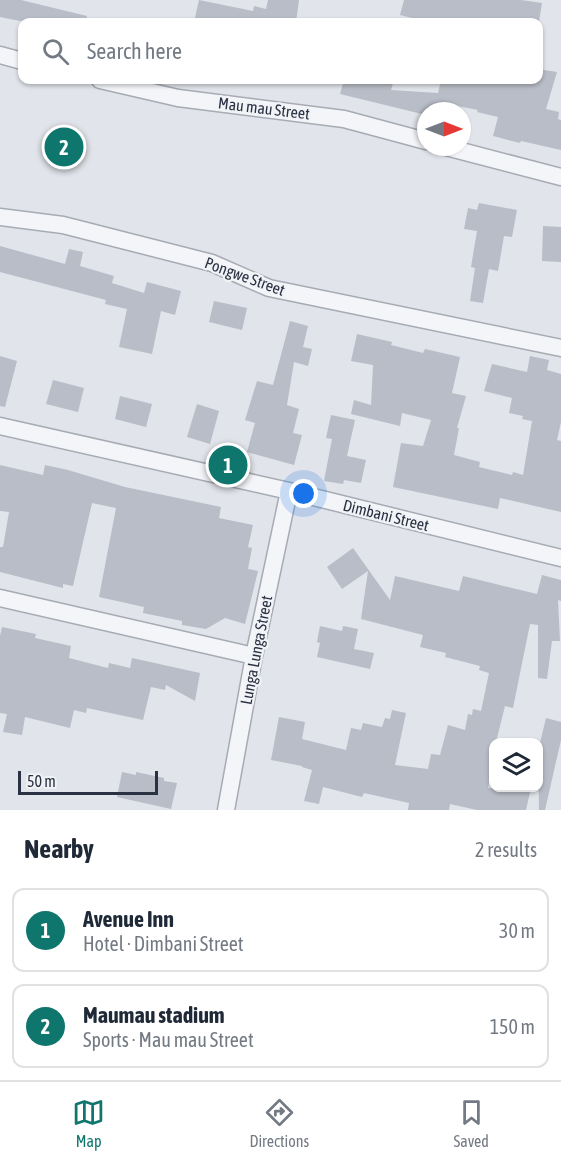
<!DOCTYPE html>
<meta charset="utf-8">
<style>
:root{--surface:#fff;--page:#f2f2f3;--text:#1f2937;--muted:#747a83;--line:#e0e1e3;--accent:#0f766e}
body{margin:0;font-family:"Asap Condensed",sans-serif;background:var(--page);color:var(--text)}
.controls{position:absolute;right:18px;bottom:18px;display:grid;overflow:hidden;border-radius:12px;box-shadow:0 2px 4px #0004}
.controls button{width:54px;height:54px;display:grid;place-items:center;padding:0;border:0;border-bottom:2px solid var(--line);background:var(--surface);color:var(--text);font:30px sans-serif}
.compass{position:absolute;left:417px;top:102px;width:54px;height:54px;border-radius:50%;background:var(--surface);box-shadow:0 2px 4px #0004;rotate:90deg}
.scale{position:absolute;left:18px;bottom:15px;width:140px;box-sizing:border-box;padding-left:6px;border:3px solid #293142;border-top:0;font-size:16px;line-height:21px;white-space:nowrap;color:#293142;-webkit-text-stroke:4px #f1f3f7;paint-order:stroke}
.you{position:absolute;left:304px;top:494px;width:21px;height:21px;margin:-15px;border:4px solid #fff;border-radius:50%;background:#1a73e8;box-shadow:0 0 0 9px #1a73e833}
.badge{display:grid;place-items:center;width:39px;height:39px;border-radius:50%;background:var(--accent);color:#fff;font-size:20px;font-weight:700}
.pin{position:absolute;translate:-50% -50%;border:3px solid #fff;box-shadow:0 2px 6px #0006}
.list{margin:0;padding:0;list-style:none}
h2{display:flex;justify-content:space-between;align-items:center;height:78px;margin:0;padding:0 24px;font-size:26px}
h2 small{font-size:20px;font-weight:400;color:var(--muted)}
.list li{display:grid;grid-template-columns:39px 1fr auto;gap:18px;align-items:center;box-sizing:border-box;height:84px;margin:0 12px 12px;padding:0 12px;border:2px solid var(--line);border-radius:12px}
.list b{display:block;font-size:22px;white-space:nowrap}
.list p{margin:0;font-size:20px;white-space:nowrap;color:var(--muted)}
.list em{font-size:20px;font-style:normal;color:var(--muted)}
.icon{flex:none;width:33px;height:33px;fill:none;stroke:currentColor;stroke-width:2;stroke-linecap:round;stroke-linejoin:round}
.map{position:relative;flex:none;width:561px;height:810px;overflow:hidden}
.search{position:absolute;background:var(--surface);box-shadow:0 2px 4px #0004;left:18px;right:18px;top:18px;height:66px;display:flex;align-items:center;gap:15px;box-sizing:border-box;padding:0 21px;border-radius:12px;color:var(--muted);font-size:22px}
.sheet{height:270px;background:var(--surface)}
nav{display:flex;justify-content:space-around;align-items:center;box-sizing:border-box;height:84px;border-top:2px solid var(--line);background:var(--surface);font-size:16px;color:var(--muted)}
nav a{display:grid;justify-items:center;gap:3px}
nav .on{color:var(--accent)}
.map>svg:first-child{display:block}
</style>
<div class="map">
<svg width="561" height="810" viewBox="0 0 561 810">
<rect width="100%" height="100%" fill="#e1e4ea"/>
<path fill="#b8bdc7" d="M0 0H21L87 16 86 22H25L0 17Z
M199 0 253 11 254 6 266 9 268 0H299L296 22H194Z
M404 0H521L542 3 539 22H411L412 18 400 15Z
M538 69 557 72 546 109 559 112 558 119 561 120V150L521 141 520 143 493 136 498 117 477 112 478 110 447 104 446 111H426V115L340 94 344 80H394L391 90 438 93 441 80H538Z
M479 203 517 210 512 237 504 236 498 271 489 269 483 303 470 301 475 268 471 267 477 231 464 229 468 208 477 210Z
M543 226 561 227V262L542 261Z
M0 246 65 264 69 249 83 252 80 266 114 276 112 283 144 293 147 282 181 291 175 315 161 311 152 354 119 347 127 309 105 304 106 300 0 272Z
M214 301 247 308 242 330 209 322Z
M290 321 308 326 303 347 312 349 308 366 294 362 287 405 299 409 293 433 302 435 294 465 247 452 255 423 245 420 257 381 273 385Z
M357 334 392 342 391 345 423 353 425 349 460 357 452 393 466 396 457 428H459L454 455 480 462 479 467 512 475 513 472 523 475 532 421 522 419 523 416 509 413 512 398 484 391 492 364 527 372 530 356 549 360 547 370 561 374V422L557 440 561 441V512L500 498 498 509 393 487 401 443 423 446 431 420 402 413 400 426 351 414 354 400 371 405 373 365 351 361Z
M0 356 17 361 5 407 0 406Z
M53 380 84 388 78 412 46 404Z
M120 396 152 404 146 427 115 419Z
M197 404 219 411 210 444 187 437Z
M331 415 355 420 347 456 366 460 361 483 344 480 343 484 324 481 332 439 326 438Z
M0 465 43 475 45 465 68 470 125 487 221 507 219 518 253 525 248 547 252 548 248 569 258 571 245 624 225 618 206 629 182 625V621L143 613 144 607 99 597 116 508 92 503 73 586 63 584V588L0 572V547H3L9 512 0 511Z
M353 548 390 600 395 576 459 591 463 576 537 594 542 575 561 580V601L558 600 560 641H552L547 679 538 678V625L530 624 513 708 505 706 496 742H494V752L489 771H491L488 788H531L526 810H477L450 804 449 810H408L409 803 364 793 362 797 323 787 319 804 304 801 312 770 302 767V766L271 760 279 717 305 722 302 739 346 750 351 728 361 730 363 723 382 727 385 718 390 719 392 710 406 713 395 765 428 769 431 754 440 755 448 725 465 730 468 714 472 715 473 709 481 711 489 673 479 670 480 666 445 657 446 653 420 647 423 635 361 619 368 571 342 589 327 567Z
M320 626 342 631 343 626 358 629 354 649 374 653 370 669 317 657 320 643 317 642Z
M2 627 36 634 35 638 71 646 69 658 108 668 109 663 130 668 132 658 200 673 195 701 166 685 165 690 151 687 143 720 87 708 86 713 74 710 70 728 25 717 22 735 3 732 7 714 0 713V636Z
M546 718 561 722V740L545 810H539L538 751Z
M122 772 136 775V772L164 778V781L177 783 171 809 117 797Z"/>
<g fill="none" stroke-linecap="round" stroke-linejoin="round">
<g stroke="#a6abb4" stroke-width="19">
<path id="street" d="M0 55 22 61
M100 80 178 98 344 119 426 141
M446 147 561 177
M0 217 63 225 212 263 269 288 561 348
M0 426 289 491 561 558
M0 598 254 656
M226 810 254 656 289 491"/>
</g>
<use href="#street" stroke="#f4f5f8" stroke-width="16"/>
</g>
<g text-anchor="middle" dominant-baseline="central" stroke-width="4.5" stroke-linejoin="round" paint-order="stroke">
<g font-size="16" fill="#293142" stroke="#f1f3f7">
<text transform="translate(264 108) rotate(7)">Mau mau Street</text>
<text transform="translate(245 276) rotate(20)">Pongwe Street</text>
<text transform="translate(386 515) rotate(14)">Dimbani Street</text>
<text transform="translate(256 650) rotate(-79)">Lunga Lunga Street</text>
</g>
</g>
</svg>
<div class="controls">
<button><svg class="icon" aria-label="layers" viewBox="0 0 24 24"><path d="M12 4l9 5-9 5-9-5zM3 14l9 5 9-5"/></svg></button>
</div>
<svg class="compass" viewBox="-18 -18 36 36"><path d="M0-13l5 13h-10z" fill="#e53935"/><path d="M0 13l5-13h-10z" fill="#747a83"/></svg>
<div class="scale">50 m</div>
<div class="you"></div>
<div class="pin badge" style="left:228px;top:465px">1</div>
<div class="pin badge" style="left:64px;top:147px">2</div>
<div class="search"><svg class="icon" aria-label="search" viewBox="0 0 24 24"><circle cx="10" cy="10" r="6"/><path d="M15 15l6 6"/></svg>Search here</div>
</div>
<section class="sheet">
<h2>Nearby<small>2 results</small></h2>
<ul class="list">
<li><span class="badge">1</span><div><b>Avenue Inn</b><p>Hotel · Dimbani Street</p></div><em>30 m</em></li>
<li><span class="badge">2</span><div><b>Maumau stadium</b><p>Sports · Mau mau Street</p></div><em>150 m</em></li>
</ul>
</section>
<nav>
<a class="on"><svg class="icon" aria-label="map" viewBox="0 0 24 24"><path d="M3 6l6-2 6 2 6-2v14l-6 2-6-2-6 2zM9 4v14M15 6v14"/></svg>Map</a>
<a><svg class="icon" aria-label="directions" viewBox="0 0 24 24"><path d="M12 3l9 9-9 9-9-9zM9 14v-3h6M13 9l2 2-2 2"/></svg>Directions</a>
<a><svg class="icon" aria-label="saved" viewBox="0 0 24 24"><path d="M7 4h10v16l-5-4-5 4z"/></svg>Saved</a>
</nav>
